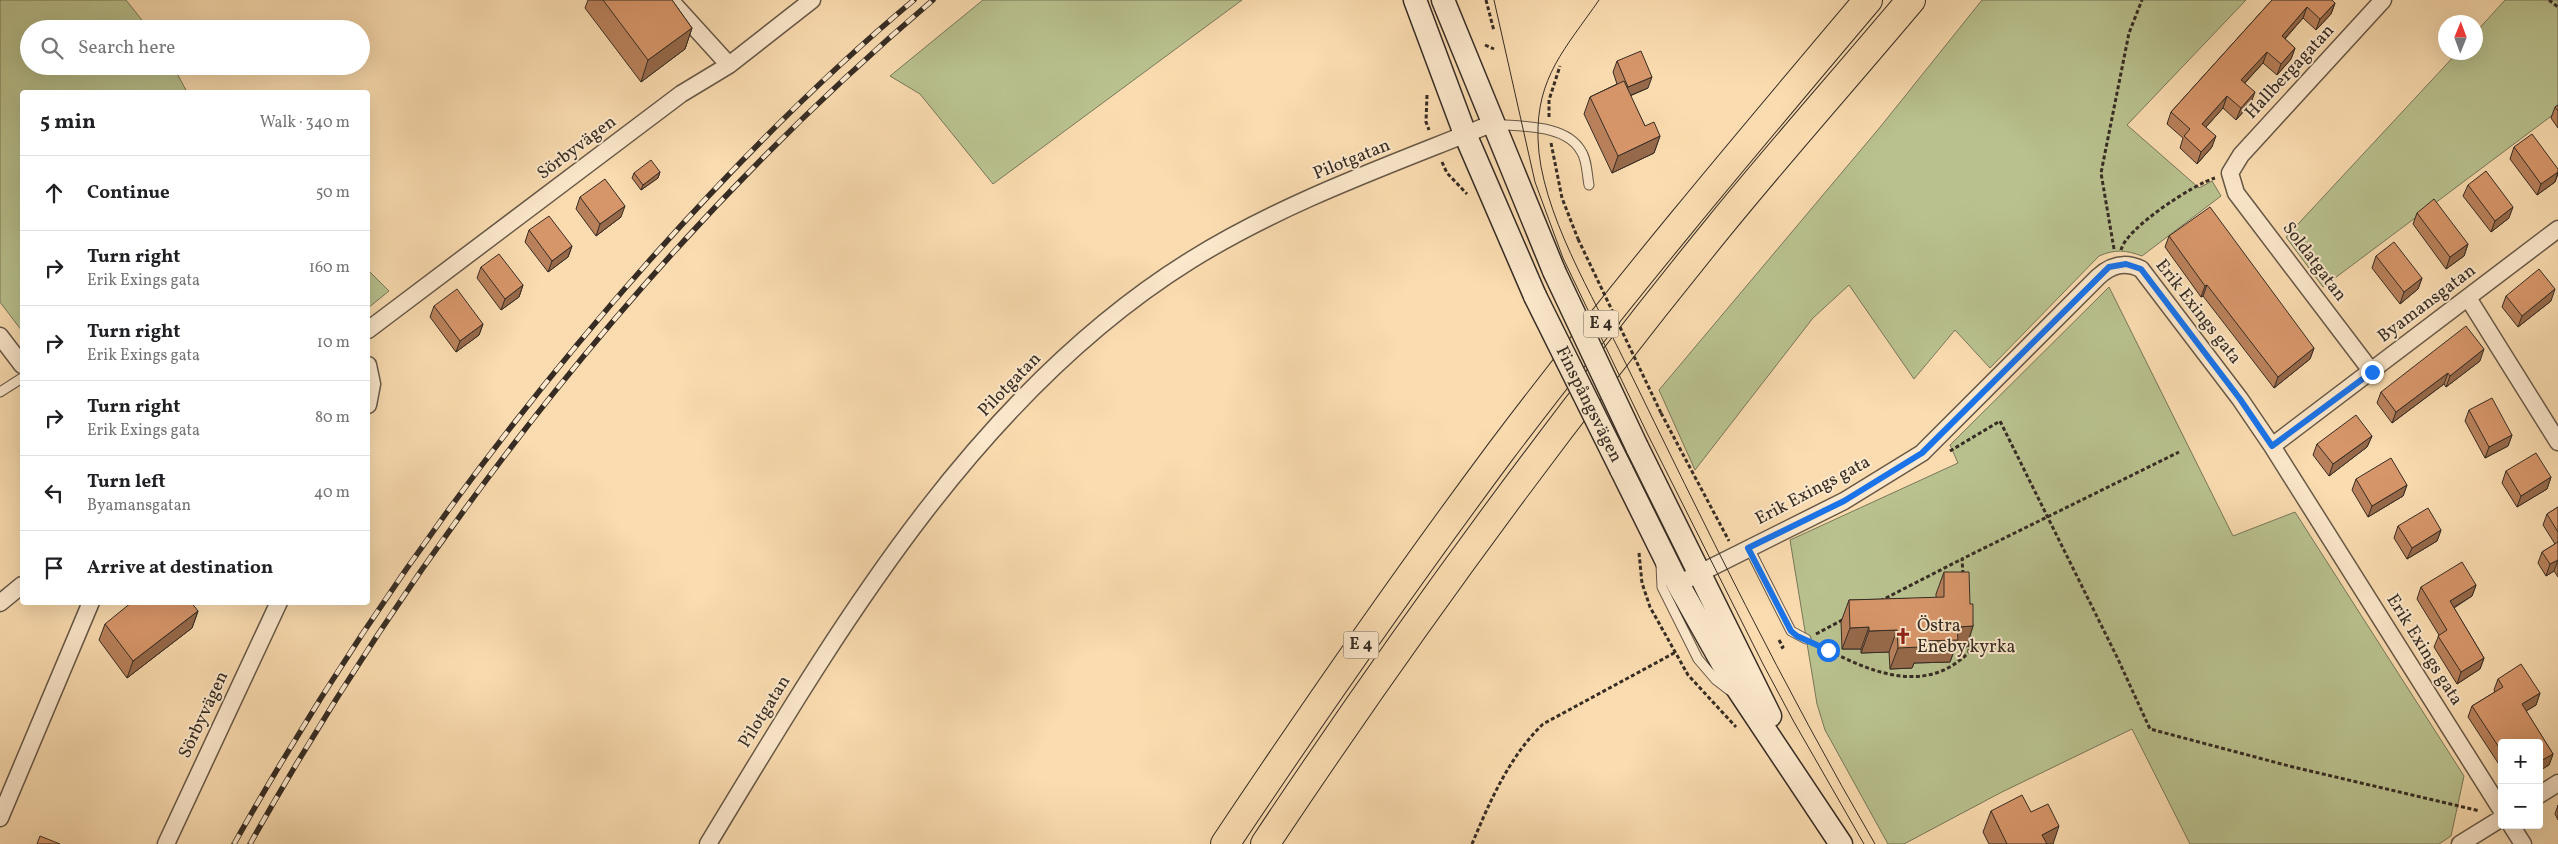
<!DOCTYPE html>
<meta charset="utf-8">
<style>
:root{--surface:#fff;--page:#f6f6f6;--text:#202124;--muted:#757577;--line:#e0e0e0}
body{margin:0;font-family:Vollkorn,serif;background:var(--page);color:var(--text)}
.controls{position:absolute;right:15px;bottom:15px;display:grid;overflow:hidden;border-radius:5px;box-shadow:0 5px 20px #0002}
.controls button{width:45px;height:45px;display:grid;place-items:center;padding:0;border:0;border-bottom:1px solid var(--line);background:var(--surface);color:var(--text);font:25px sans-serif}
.compass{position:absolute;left:2438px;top:15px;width:45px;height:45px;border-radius:50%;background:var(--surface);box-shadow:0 5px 20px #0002;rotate:1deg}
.stop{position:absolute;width:15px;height:15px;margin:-11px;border:4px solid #1a73e8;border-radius:50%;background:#fff}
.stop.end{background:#1a73e8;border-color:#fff;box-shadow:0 1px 5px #0008}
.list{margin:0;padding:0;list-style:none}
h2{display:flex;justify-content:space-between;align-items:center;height:65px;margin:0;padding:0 20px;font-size:21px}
h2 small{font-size:16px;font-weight:400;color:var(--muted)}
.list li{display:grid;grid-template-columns:32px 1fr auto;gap:15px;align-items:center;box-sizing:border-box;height:75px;padding:0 20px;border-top:1px solid var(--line)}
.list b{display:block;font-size:19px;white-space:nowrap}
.list p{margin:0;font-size:16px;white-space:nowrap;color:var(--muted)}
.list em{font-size:16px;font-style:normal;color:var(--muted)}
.icon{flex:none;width:28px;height:28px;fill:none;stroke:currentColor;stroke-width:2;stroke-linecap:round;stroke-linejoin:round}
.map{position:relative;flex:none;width:2558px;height:844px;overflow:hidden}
.search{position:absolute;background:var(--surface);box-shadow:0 5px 20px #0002;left:20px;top:20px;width:350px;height:55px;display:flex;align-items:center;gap:12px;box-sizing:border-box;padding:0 18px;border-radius:28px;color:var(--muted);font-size:19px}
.panel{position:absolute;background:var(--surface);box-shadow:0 5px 20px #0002;left:20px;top:90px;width:350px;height:515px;border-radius:5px}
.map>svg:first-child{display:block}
</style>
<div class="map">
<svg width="2558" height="844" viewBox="0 0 2558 844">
<rect width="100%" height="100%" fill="#fadcb0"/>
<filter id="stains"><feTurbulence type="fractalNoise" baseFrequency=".004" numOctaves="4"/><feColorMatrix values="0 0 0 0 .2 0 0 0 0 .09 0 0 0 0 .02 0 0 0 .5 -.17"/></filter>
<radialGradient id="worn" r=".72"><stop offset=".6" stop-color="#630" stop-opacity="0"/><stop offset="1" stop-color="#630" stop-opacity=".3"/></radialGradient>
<path fill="#b9c28f" stroke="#78775a" d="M0 0H126L149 29H29V66H173L187 92H22V331L0 302Z
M983 0H1242L993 184 920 94 890 76Z
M1982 0H2246L2127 125 2199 188 2212 181 2221 196 2142 256C2126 250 2115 249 2099 256L1990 368 1955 330 1914 379 1849 285 1813 318 1695 470 1659 390 1881 126Z
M2505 0H2558V111L2323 287 2286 237 2457 53 2476 52V32Z
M368 270 389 291 368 308Z
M2109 287 2233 536 2295 512 2464 776 2451 836 2439 844H2190L2132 729 2000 793 1904 844H1888L1825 730 1817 704 1790 540 1958 463 1950 445Z"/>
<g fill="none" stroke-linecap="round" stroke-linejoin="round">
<g stroke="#675847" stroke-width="11">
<path id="lane" d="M1494 124C1521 127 1566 124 1581 151 1587 159 1587 175 1589 185
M0 392 22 378
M1749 548 1791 631 1806 639
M1661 565 1662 587 1698 659 1716 680 1729 690"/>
</g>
<g stroke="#675847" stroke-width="19">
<path id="street" d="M670 0 729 65
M2468 298 2558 442
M368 330 681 94 729 65 812 0
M0 336 22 365
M368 365 372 384 368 405
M2372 372 2236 193 2230 173 2241 155 2383 0
M2272 446 2558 229
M1678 584 1844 501 1922 453 2098 277C2111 265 2124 261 2141 269L2240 399 2272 446 2502 811
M0 603 22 585
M2539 795 2558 783
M0 818 91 602
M2511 825 2523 844
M166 844 279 602
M708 844C837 631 974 395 1191 260 1284 202 1390 165 1491 124
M2460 844 2502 818"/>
</g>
<g stroke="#362c24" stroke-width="25">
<path id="secondary" d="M1415 0 1465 134 1535 296
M1443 0 1554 271
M1637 447 1770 716
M1621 469 1678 584 1733 682 1841 844"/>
</g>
<g stroke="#362c24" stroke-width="30">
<path id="highway" d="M1225 844C1314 711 1405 580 1501 451 1618 296 1743 148 1868 0
M1265 844C1407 631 1559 423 1721 224 1783 148 1848 75 1911 0"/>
</g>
<path stroke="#362c24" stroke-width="3" stroke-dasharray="4 2.5" stroke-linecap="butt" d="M1486 0 1494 31
M2549 0 2558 7
M1485 45 1494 49
M1427 95 1426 122 1429 130
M1549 117V100L1560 66
M1551 143 1562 198 1578 239
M1442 162 1447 173 1467 194
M2114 249 2101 173 2129 33 2142 0
M2121 250C2126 228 2194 184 2215 178
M1661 413 1729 541
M1950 451 2000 421 2117 657 2150 729 2289 766 2480 811
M1639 553 1642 583 1650 607 1688 675 1736 727
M1963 574 1962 559 2179 452
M1880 601 1962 559
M1816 634 1846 618
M1779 640 1783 647 1780 649
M1818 645C1866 670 1924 698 1969 652L1968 635
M1472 844C1490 801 1509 757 1543 724L1676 652"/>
<use href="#lane" stroke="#fce8cc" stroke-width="9"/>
<use href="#street" stroke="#fce8cc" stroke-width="16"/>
<use href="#secondary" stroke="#fce8cc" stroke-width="22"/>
<use href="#highway" stroke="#fadcb0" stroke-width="28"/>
<path stroke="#362c24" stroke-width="1" d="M1494 0 1535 182 1563 258 1647 433 1763 664 1794 722 1864 844
M1599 0C1566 48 1536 77 1538 139 1540 211 1594 298 1625 362 1704 524 1784 688 1875 844"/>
<g stroke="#362c24" stroke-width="5.5">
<path id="rail" d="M234 844C351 636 490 440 649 261 732 168 818 80 914 0
M250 844C428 528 657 235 933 0"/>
</g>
<use href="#rail" stroke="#fce8cc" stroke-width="4" stroke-dasharray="11" stroke-linecap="butt"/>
<g stroke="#362c24" stroke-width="25" stroke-linecap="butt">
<g id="secondary-bridge">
<path d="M1554 271 1637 447"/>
<path id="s1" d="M1535 296 1621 469"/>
</g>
</g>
<path stroke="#362c24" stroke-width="3" stroke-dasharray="4 2.5" stroke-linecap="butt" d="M1578 239 1661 413"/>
<use href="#secondary-bridge" stroke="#fce8cc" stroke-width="22"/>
</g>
<path fill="#b9815b" stroke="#362c24" d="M588 0H672L692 28 685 49 641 82 585 8Z
M2272 0 2335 3 2331 14 2316 30 2303 18 2285 39 2295 48 2291 59 2277 75 2263 63 2245 83 2251 103 2236 120 2223 108 2206 127 2212 147 2197 164 2180 148 2183 138 2167 124 2171 112Z
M1617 61 1648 88 1630 96 1645 126 1660 136 1654 153 1612 173 1584 114 1590 97 1617 84 1613 72Z
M2558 105V128L2551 118 2555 107Z
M2514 147 2558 169V174L2555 182 2537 195 2510 159Z
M660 172 658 178 641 190 632 178 634 173Z
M2468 185 2509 218 2491 232 2463 196Z
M580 197 621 217 596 236 576 209Z
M2417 213 2468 244 2464 256 2446 269 2413 224Z
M529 230 572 246 568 257 548 272 525 242Z
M2169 236 2314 348 2310 359 2274 388 2203 296 2201 297 2165 247Z
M2376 256 2422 278 2418 289 2400 304 2372 268Z
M481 267 523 285 519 297 501 310 477 278Z
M2506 296 2551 301 2518 327 2502 307Z
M434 306 483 324 479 335 456 352 430 317Z
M2480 361 2446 387 2444 384 2392 423 2377 403 2381 392Z
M2469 410 2512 435 2508 446 2485 458 2465 421Z
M2372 436 2367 447 2329 476 2313 455 2317 444Z
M2506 471 2551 477 2547 489 2517 507 2502 483Z
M2356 479 2407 485 2403 496 2368 517 2352 490Z
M2558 507V577L2554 571 2546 576 2538 563 2542 552 2555 544 2543 525 2547 514Z
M2398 526 2441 530 2437 541 2407 559 2394 538Z
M1944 572 1970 604 1973 626 1966 648H1955L1950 662 1914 663 1912 668 1890 669 1889 652 1861 653V649H1842L1841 622 1849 600 1936 598V594Z
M2476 585 2472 596 2454 608 2484 658 2480 669 2457 684 2434 647 2439 635 2417 599 2421 587Z
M198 611 192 628 127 678 99 640 105 624Z
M2498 679 2540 693 2536 705 2526 711 2553 754 2549 765 2539 771V743H2502V769L2468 717 2472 706 2495 692 2494 690Z
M2558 805V820L2555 814Z
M1991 811 2031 812 2053 844H1989L1983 832Z"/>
<path fill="#96694a" stroke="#362c24" d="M2335 3 2331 14 2316 30 2320 19Z
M2307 7 2303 18 2277 47 2282 36Z
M692 28 685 49 641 82 648 60Z
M2295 48 2291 59 2277 75 2281 64Z
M2267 52 2263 63 2237 91 2241 80Z
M1652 77 1648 88 1624 98 1628 87Z
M2255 92 2251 103 2236 120 2241 108Z
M2227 96 2223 108 2198 136 2202 124Z
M1660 136 1654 153 1612 173 1618 156Z
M2216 136 2212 147 2197 164 2201 152Z
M660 172 658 178 641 190 643 185Z
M2558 172 2555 182 2537 195 2541 184Z
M625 206 621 217 596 236 600 224Z
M2513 207 2509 218 2491 232 2495 221Z
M2468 244 2464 256 2446 269 2450 257Z
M572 246 568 257 548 272 552 261Z
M2422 278 2418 289 2400 304 2404 292Z
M523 285 519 297 501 310 505 299Z
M2207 285 2203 296 2201 297 2205 286Z
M2555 289 2551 301 2518 327 2522 316Z
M483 324 479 335 456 352 460 341Z
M2314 348 2310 359 2274 388 2278 377Z
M2484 349 2480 361 2446 387 2450 376Z
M2448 373 2444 384 2392 423 2396 412Z
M2512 435 2508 446 2485 458 2489 447Z
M2372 436 2367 447 2329 476 2333 464Z
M2551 477 2547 489 2517 507 2521 496Z
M2407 485 2403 496 2368 517 2372 506Z
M2441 530 2437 541 2407 559 2412 548Z
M2558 560 2554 571 2546 576 2550 564Z
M2476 585 2472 596 2446 612 2450 601Z
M198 611 192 628 127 678 133 661Z
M1973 626 1966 648H1955L1950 662 1914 663 1912 668 1890 669 1898 648 1957 627Z
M1869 627 1861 649H1842L1850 628Z
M1897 630 1889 652 1861 653 1869 631Z
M2484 658 2480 669 2457 684 2461 672Z
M2540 693 2536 705 2518 716 2522 704Z
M2553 754 2549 765 2539 771V762Z
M2059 826 2053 844H2039L2042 835Z"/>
<path fill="#d7966a" stroke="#362c24" d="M603 0H672L692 28 648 60Z
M2272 0H2332L2335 3 2320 19 2307 7 2282 36 2295 48 2281 64 2267 52 2241 80 2255 92 2241 108 2227 96 2202 124 2216 136 2201 152 2184 136 2190 129 2171 112Z
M1641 51 1652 77 1628 87 1617 61Z
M1624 81 1645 126 1654 122 1660 136 1618 156 1590 97Z
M2558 105V111L2555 107Z
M2532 134 2558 169V172L2541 184 2514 147Z
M651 160 660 172 643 185 634 173Z
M2486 171 2513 207 2495 221 2468 185Z
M605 179 625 206 600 224 580 197Z
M2434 199 2468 244 2450 257 2417 213Z
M2210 207 2314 348 2278 377 2207 285 2205 286 2169 236Z
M549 216 572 246 552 261 529 230Z
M2394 242 2422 278 2404 292 2376 256Z
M499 254 523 285 505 299 481 267Z
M2539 269 2555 289 2522 316 2506 296Z
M457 289 483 324 460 341 434 306Z
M2466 326 2484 349 2450 376 2448 373 2396 412 2381 392Z
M2492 398 2512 435 2489 447 2469 410Z
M2356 415 2372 436 2333 464 2317 444Z
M2536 453 2551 477 2521 496 2506 471Z
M2391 458 2407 485 2372 506 2356 479Z
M2558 507V532L2547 514Z
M2428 508 2441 530 2412 548 2398 526Z
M2558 542V560L2550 564 2542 552Z
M2462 562 2476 585 2450 601 2484 658 2461 672 2438 636 2447 630 2421 587Z
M1944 572H1969L1970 604H1973V626L1957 627 1958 640 1920 641V647L1898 648 1897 630 1869 631V627L1850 628 1849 600 1944 597Z
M132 602H191L198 611 133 661 105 624Z
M2521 664 2540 693 2522 704 2553 754 2539 762V743H2502V752L2472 706 2503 687 2498 679Z
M2022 795 2031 812 2048 804 2059 826 2042 835 2047 844H2007L1991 811Z
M40 836 60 844H37Z"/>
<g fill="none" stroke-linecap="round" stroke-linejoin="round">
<path stroke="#1a73e8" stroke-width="6" d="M1828 650 1797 636 1791 631 1748 548 1844 501 1922 453 2109 267 2126 264 2141 269 2240 399 2272 446 2372 372"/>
</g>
<defs>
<g id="church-bare" transform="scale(1.35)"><path d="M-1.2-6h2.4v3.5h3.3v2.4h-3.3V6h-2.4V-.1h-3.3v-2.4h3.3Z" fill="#8f2418" stroke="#fce8cc" stroke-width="2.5" paint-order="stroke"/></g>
</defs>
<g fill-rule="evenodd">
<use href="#church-bare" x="1903" y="636"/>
</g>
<g text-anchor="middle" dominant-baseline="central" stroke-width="4" stroke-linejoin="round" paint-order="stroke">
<g fill="#fce8cc" stroke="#716456" stroke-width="1">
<rect x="1583.5" y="310.5" width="35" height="27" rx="4"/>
<rect x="1343.5" y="631.5" width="35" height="27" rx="4"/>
</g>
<g font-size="16" font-weight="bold" fill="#362c24">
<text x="1601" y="324">E 4</text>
<text x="1361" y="645">E 4</text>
</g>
<g font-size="18" fill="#362c24" stroke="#fce8cc">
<text transform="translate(2290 72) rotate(-47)">Hallbergagatan</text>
<text transform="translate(577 148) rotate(-37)">Sörbyvägen</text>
<text transform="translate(1352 160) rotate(-22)">Pilotgatan</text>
<text transform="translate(2314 262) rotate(53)">Soldatgatan</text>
<text transform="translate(2427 304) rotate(-37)">Byamansgatan</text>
<text transform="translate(2198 312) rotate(52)">Erik Exings gata</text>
<text transform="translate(1010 385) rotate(-46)">Pilotgatan</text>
<text stroke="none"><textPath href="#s1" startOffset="121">Finspångsvägen</textPath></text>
<text transform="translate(1813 491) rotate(-28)">Erik Exings gata</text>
<text transform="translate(2424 650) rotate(58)">Erik Exings gata</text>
<text transform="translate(765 712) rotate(-58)">Pilotgatan</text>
<text transform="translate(204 715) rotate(-65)">Sörbyvägen</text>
</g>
<g font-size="18" fill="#362c24" stroke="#fce8cc" text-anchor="start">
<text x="1917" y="626">Östra<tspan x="1917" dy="21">Eneby kyrka</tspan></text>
</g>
</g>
<rect width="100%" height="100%" filter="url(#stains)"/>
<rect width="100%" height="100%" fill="url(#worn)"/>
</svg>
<div class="controls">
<button>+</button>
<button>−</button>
</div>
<svg class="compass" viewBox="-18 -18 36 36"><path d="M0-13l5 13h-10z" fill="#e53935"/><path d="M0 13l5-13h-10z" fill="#757577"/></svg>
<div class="stop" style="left:1828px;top:650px"></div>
<div class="stop end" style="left:2372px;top:372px"></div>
<div class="search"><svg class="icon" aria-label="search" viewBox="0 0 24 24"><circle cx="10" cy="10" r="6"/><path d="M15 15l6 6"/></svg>Search here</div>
<section class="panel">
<h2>5 min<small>Walk · 340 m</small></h2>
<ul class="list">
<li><svg class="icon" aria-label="ahead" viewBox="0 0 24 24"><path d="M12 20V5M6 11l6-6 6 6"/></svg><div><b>Continue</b></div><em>50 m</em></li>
<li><svg class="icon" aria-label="right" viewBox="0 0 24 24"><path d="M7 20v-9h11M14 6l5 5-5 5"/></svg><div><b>Turn right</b><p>Erik Exings gata</p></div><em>160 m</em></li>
<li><svg class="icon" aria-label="right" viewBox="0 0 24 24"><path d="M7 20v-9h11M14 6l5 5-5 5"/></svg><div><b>Turn right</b><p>Erik Exings gata</p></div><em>10 m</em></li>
<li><svg class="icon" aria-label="right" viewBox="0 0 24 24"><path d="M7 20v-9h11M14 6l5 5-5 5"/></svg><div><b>Turn right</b><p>Erik Exings gata</p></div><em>80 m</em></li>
<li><svg class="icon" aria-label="left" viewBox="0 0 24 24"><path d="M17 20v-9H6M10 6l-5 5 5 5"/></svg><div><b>Turn left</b><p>Byamansgatan</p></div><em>40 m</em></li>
<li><svg class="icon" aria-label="arrive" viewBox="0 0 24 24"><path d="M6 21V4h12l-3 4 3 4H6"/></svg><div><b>Arrive at destination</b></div></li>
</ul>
</section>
</div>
